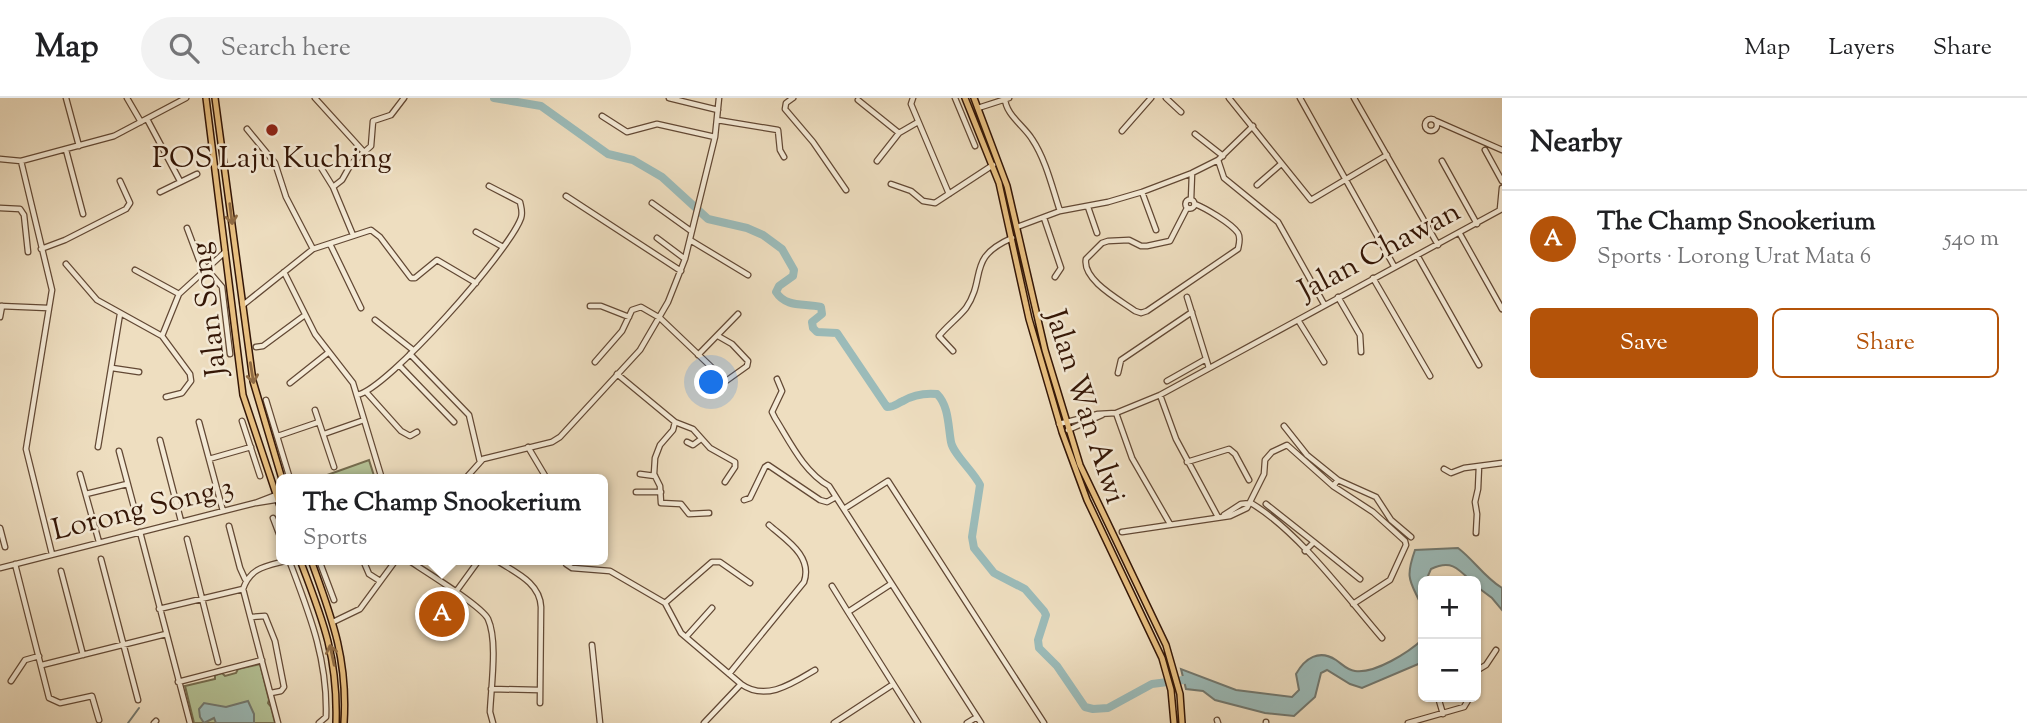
<!DOCTYPE html>
<meta charset="utf-8">
<style>
:root{--surface:#fff;--page:#f2f2f2;--text:#202124;--muted:#757577;--line:#e0e0e0;--accent:#b45309}
body{margin:0;font-family:"Sorts Mill Goudy",serif;background:var(--page);color:var(--text)}
.controls{position:absolute;right:21px;bottom:21px;display:grid;overflow:hidden;border-radius:10px;box-shadow:0 2px 5px #0004}
.controls button{width:63px;height:63px;display:grid;place-items:center;padding:0;border:0;border-bottom:2px solid var(--line);background:var(--surface);color:var(--text);font:35px sans-serif}
.you{position:absolute;left:712px;top:285px;width:24px;height:24px;margin:-18px;border:5px solid #fff;border-radius:50%;background:#1a73e8;box-shadow:0 0 0 10px #1a73e833}
.badge{display:grid;place-items:center;width:46px;height:46px;border-radius:50%;background:var(--accent);color:#fff;font-size:23px;font-weight:700}
.pin{position:absolute;translate:-50% -50%;border:4px solid #fff;box-shadow:0 2px 7px #0006}
.popup{position:absolute;left:276px;top:376px;width:332px;height:91px;box-sizing:border-box;display:grid;place-content:center;border-radius:10px;background:var(--surface);filter:drop-shadow(0 2px 5px #0005);font-size:23px;white-space:nowrap;color:var(--muted)}
.popup b{font-size:26px;color:var(--text)}
.popup::after{content:'';position:absolute;left:50%;top:100%;margin-left:-14px;border:14px solid transparent;border-top-color:var(--surface)}
.list{margin:0;padding:0;list-style:none}
h2{display:flex;justify-content:space-between;align-items:center;height:91px;margin:0;padding:0 28px;font-size:30px}
h2 small{font-size:23px;font-weight:400;color:var(--muted)}
.list li{display:grid;grid-template-columns:46px 1fr auto;gap:21px;align-items:center;box-sizing:border-box;height:98px;padding:0 28px;border-top:2px solid var(--line)}
.list b{display:block;font-size:26px;white-space:nowrap}
.list p{margin:0;font-size:23px;white-space:nowrap;color:var(--muted)}
.list em{font-size:23px;font-style:normal;color:var(--muted)}
.actions{display:flex;gap:14px;padding:21px 28px}
.actions a{flex:1;padding:16px 0;border:2px solid var(--accent);border-radius:10px;text-align:center;font-size:24px;color:var(--accent)}
.actions .main{background:var(--accent);color:#fff}
.icon{flex:none;width:38px;height:38px;fill:none;stroke:currentColor;stroke-width:2;stroke-linecap:round;stroke-linejoin:round}
.map{position:relative;flex:none;width:1502px;height:625px;overflow:hidden}
header{display:flex;align-items:center;gap:42px;box-sizing:border-box;height:98px;padding:0 35px;background:var(--surface);border-bottom:2px solid var(--line)}
header strong{font-size:33px}
nav{display:flex;gap:38px;margin-inline-start:auto;font-size:24px}
.search{width:490px;height:63px;background:var(--page);display:flex;align-items:center;gap:18px;box-sizing:border-box;padding:0 24px;border-radius:38px;color:var(--muted);font-size:26px}
main{display:flex}
aside{flex:1;background:var(--surface)}
.map>svg:first-child{display:block}
</style>
<header>
<strong>Map</strong>
<div class="search"><svg class="icon" aria-label="search" viewBox="0 0 24 24"><circle cx="10" cy="10" r="6"/><path d="M15 15l6 6"/></svg>Search here</div>
<nav><a>Map</a><a>Layers</a><a>Share</a></nav>
</header>
<main>
<div class="map">
<svg width="1502" height="625" viewBox="0 0 1502 625">
<rect width="100%" height="100%" fill="#eedec0"/>
<filter id="stains"><feTurbulence type="fractalNoise" baseFrequency=".00286" numOctaves="4"/><feColorMatrix values="0 0 0 0 .2 0 0 0 0 .09 0 0 0 0 .02 0 0 0 .5 -.17"/></filter>
<radialGradient id="worn" r=".72"><stop offset=".6" stop-color="#630" stop-opacity="0"/><stop offset="1" stop-color="#630" stop-opacity=".3"/></radialGradient>
<path fill="#b4c296" stroke="#746c4e" stroke-width="2" d="M369 362 375 381H316Z
M260 566 269 602 268 605 271 609 275 625H194L185 588 215 581V577L222 575 225 578 236 575 238 571Z"/>
<path fill="#9bbbb9" stroke="#727971" stroke-width="2" d="M1458 450C1474 462 1484 479 1502 490V512L1492 500 1476 488V483H1471C1457 469 1450 462 1431 471L1427 480 1429 483H1423V511C1411 483 1404 483 1415 452Z
M1423 541V564L1362 590 1350 586 1327 572 1321 575 1315 599 1294 618 1265 615 1215 602 1203 593 1186 591 1181 571 1236 592 1292 599 1299 592 1296 576C1305 560 1319 551 1336 562 1342 566 1347 572 1355 573 1375 576 1409 554 1423 541Z
M248 603 254 616V625H216L214 620 204 625 200 619 199 611 204 605 226 609Z"/>
<g fill="none" stroke-linecap="round" stroke-linejoin="round">
<path stroke="#727971" stroke-width="2" d="M128 625 139 610"/>
<path stroke="#9bbbb9" stroke-width="8" d="M494 0 541 8 608 56 633 62 662 79 708 121 747 130 763 137 782 151 794 172 793 178 779 188 776 194C786 210 804 205 821 209L822 216 812 224 813 230 817 234 837 235 887 309C895 309 896 306 903 303 913 297 926 295 937 296 949 308 948 328 951 344 953 356 974 374 980 387L972 439 974 450 994 475 1025 491 1044 513 1046 517 1038 542 1039 550 1057 568 1085 609 1093 611 1108 610 1152 586 1191 581"/>
<g stroke="#624834" stroke-width="7">
<path id="minor" d="M66 0 79 48
M127 0 141 24
M315 0 364 54
M669 0 718 12
M793 0 786 5 785 11 813 44 846 92
M913 0 911 6 949 96
M955 0 975 48
M1005 0C1005 16 1024 28 1032 41 1046 62 1052 89 1060 113
M1166 0 1181 14
M1229 0 1311 102 1387 57
M1300 0 1394 168
M1354 0 1438 147
M858 2 899 35
M978 10 1009 0
M602 18 627 34 657 26 715 39
M1425 27a6 6 0 1 1 12 0a6 6 0 1 1-12 0Z
M147 21 180 83
M717 22 778 32 780 52 784 59
M1436 23 1502 52
M247 31 275 65 286 99 313 151
M1122 33 1151 0
M1195 36 1223 58
M66 52 83 116
M1485 52 1502 83
M0 61 21 63 114 38 186 0
M1218 62 1224 80 1278 124 1324 206
M21 63 52 192 26 351 52 456
M877 63 899 35 918 24
M1442 63 1477 126
M320 68 333 89 353 137
M891 86 911 93 923 103 935 105 993 67
M1257 87 1281 66
M333 89 342 82 351 66 371 48 373 23 391 17 404 0
M160 94 197 76
M1142 94 1156 132
M566 98 681 173
M1185.5 106a4.5 4.5 0 1 1 9 0a4.5 4.5 0 1 1-9 0Z
M1191 102 1192 75
M652 105 691 133
M1088 109 1097 135
M0 110 20 111 24 117 28 154
M1187 110 1170 143 1147 148H1141L1129 142 1108 143 1102 145 1086 161C1082 182 1120 202 1135 213L1141 215 1147 213 1238 151C1239 146 1241 140 1238 135 1231 125 1205 110 1195 106
M1500 111 1502 90
M1044 120 1061 170 1055 179
M1017 129 1060 113 1108 104 1142 94 1192 75 1218 62 1253 28
M187 130 199 162 222 189 230 256
M476 134 503 149
M1460 136 1502 211
M657 140 685 161
M690 142 748 177
M330 146 361 210
M41 151 65 142 126 111 130 105 120 83
M1417 157 1479 267
M66 166 97 202 162 238 190 276 191 283 182 295 166 299
M135 172 179 196
M284 174 315 236 353 285 382 381
M1373 180 1430 278
M1187 199 1209 270
M1338 199 1360 237 1361 254
M243 207 313 151 371 132 380 139 411 180H415L437 162 476 185
M0 208 48 210
M590 208H601L629 219
M0 219 2 208
M375 222 413 252
M1298 222 1324 264
M162 238 179 196 225 154
M256 249 263 248 305 217
M953 253 939 238C947 228 958 220 966 210 987 179 966 160 1012 140
M410 256 469 317 480 364
M698 257 738 216
M595 264 622 233 632 212 641 209 660 220 726 283 747 268 748 263 732 246 718 238
M399 267 454 324
M112 270 139 274
M1118 275 1121 262 1192 214
M617 276 675 324 673 332 660 347 655 360 654 376 660 388 661 405 681 406 689 416 709 415
M777 281 782 293 772 314 775 320C790 344 804 374 829 388L981 625
M1167 283 1206 261
M290 285 329 254
M367 295 401 333 410 338 417 334
M357 297C388 291 510 152 521 120 523 114 521 109 520 104L489 88
M1160 297 1176 341 1218 419
M266 302 290 381
M315 312 334 369
M1116 315 1132 360 1170 426
M242 323 260 378
M199 324 223 413
M675 324 693 331 710 350 735 364V369L725 384
M1059 326 1098 316 1116 315 1160 297 1502 111
M1284 328 1307 357 1338 382 1333 388
M1068 332 1102 317
M324 336 364 322
M278 338 319 324
M160 342 181 423
M687 344 693 347 701 341
M98 349 120 216
M528 349 547 381
M119 353 135 413
M209 361 251 349
M1187 364 1229 351 1235 356 1249 382
M1444 371 1451 375 1464 370 1502 365
M80 376 99 444
M640 376 655 378
M465 381 483 361 552 344 560 339 640 252 668 204 685 161 715 39 719 0
M1338 382 1376 399 1391 422 1411 439
M636 394H661
M86 396 127 386
M744 402 750 400 765 369 768 367 820 402 827 404 836 399
M256 405 281 401
M1266 406 1314 444 1305 453
M844 411 888 383 1044 625
M1224 417 1241 406 1251 405C1299 434 1345 497 1382 540
M273 420 281 441
M229 428 240 470 245 481
M0 430 5 449
M140 434 190 625
M1122 434 1230 418 1247 410 1264 376 1265 362 1272 354 1287 347 1333 388 1373 414 1405 443 1406 447 1390 482 1353 506
M1476 435 1477 416 1475 404 1478 391 1479 368
M187 441 218 564
M1314 444 1360 481
M101 461 138 602
M319 462 334 502
M363 462 369 476 380 483
M408 462C423 472 482 508 488 521 498 543 491 589 490 614L493 625
M496 462C514 474 540 484 541 509L540 605
M565 462 566 466 572 470 610 473 665 505 681 535 741 586 704 625
M15 466 49 600 60 605 92 598 99 622
M0 470 255 405 281 395
M61 473 83 557
M891 486 848 514 918 625
M832 488 848 514
M243 491 278 625
M455 495 479 462
M665 505 712 464H720L750 485
M159 511 243 491C251 468 268 468 289 462 309 515 328 561 326 619L319 625
M251 519 265 518 275 543 284 589 281 593 271 595
M333 524 360 511 396 462
M686 539 712 510
M592 547 600 625
M42 567 166 536
M1476 573 1486 567 1496 552
M729 576 804 484C813 458 786 442 769 427
M11 583 25 562 39 558
M178 584 262 562
M741 586C766 604 793 585 815 572
M491 591 539 592
M1438 599 1443 616
M1217 622 1218 625
M1266 624V625
M154 625 156 623
M834 625 892 587
M967 625 977 619
M1408 625 1464 609 1470 599"/>
</g>
<g stroke="#341606" stroke-width="8">
<path id="major" d="M206 0 243 297 281 411
M215 0 253 283 282 381
M965 0 999 85 1029 221 1062 334 1087 402 1162 560 1171 592 1174 625
M974 0 1007 88 1045 252 1080 367 1166 547 1180 596 1182 625
M300 462C323 522 338 559 336 625
M311 462C332 520 348 561 344 625"/>
</g>
<use href="#minor" stroke="#f4ead6" stroke-width="4.5"/>
<use href="#major" stroke="#e7bf80" stroke-width="5"/>
</g>
<defs><path id="oneway-shaft" d="M-6 0H5M1.5-3L5.5 0L1.5 3" fill="none" stroke-width="1.6" stroke-linecap="round" stroke-linejoin="round" transform="scale(1.75)"/></defs>
<g stroke="#8e6a43">
<use href="#oneway-shaft" transform="translate(231 116) rotate(83)"/>
<use href="#oneway-shaft" transform="translate(252 275) rotate(81)"/>
<use href="#oneway-shaft" transform="translate(332 557) rotate(-102)"/>
</g>
<circle fill="#8f2418" stroke="#f4ead6" stroke-width="2.5" cx="272" cy="32" r="7"/>
<g text-anchor="middle" dominant-baseline="central" stroke-width="5" stroke-linejoin="round" paint-order="stroke">
<g font-size="30" fill="#341606" stroke="#f4ead6">
<text x="272" y="61">POS Laju Kuching</text>
</g>
<g font-size="30" fill="#341606" stroke="#f4ead6">
<text transform="translate(1380 154) rotate(-28)">Jalan Chawan</text>
<text transform="translate(210 211) rotate(-97)">Jalan Song</text>
<text transform="translate(1084 309) rotate(72)">Jalan Wan Alwi</text>
<text transform="translate(143 412) rotate(-14)">Lorong Song 3</text>
</g>
</g>
<rect width="100%" height="100%" filter="url(#stains)"/>
<rect width="100%" height="100%" fill="url(#worn)"/>
</svg>
<div class="controls">
<button>+</button>
<button>−</button>
</div>
<div class="you"></div>
<div class="pin badge" style="left:442px;top:516px">A</div>
<div class="popup"><b>The Champ Snookerium</b>Sports</div>
</div>
<aside>
<h2>Nearby<small></small></h2>
<ul class="list">
<li><span class="badge">A</span><div><b>The Champ Snookerium</b><p>Sports · Lorong Urat Mata 6</p></div><em>540 m</em></li>
</ul>
<div class="actions"><a class="main">Save</a><a>Share</a></div>
</aside>
</main>
